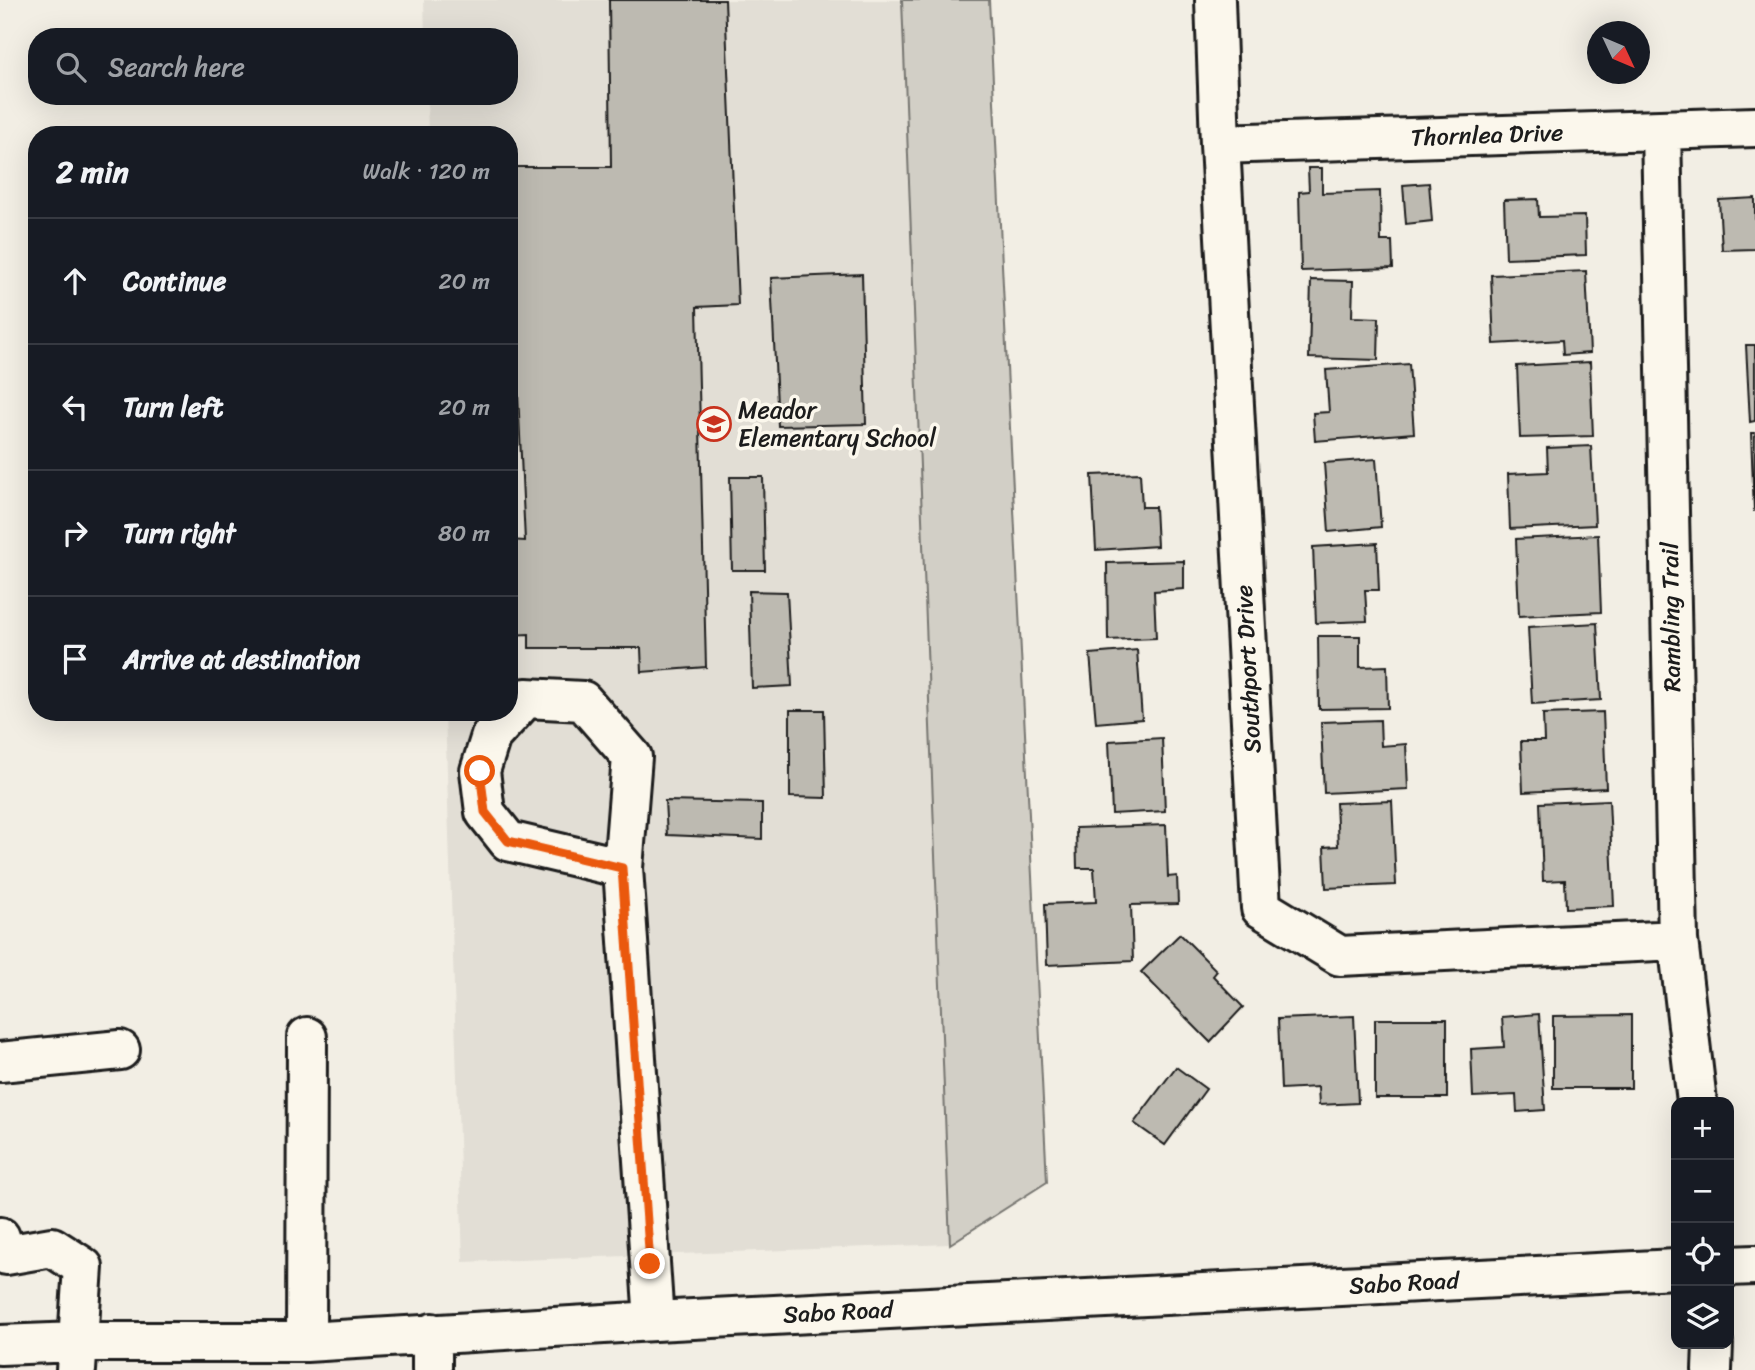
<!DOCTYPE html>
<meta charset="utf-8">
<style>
:root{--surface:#171b24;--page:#242831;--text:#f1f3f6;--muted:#9ea1a6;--line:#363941}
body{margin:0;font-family:Sriracha,sans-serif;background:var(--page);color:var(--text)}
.controls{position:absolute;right:21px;bottom:21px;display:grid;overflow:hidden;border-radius:14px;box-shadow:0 7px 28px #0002}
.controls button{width:63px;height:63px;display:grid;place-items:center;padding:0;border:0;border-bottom:2px solid var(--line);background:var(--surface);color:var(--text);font:35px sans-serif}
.compass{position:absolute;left:1587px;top:21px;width:63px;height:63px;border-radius:50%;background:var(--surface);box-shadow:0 7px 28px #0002;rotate:134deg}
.stop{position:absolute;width:21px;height:21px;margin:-16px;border:5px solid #ea580c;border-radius:50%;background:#fff}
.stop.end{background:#ea580c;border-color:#fff;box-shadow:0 2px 7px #0008}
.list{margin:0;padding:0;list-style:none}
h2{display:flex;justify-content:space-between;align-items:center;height:91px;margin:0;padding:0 28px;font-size:30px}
h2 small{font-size:23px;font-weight:400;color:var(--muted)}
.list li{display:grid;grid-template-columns:46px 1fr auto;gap:21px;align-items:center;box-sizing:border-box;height:126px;padding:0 28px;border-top:2px solid var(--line)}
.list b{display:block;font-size:26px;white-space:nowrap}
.list em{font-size:23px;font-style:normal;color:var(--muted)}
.icon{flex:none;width:38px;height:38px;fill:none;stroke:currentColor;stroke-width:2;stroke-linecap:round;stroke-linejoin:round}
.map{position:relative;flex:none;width:1755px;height:1370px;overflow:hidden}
.search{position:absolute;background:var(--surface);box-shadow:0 7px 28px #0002;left:28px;top:28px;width:490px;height:77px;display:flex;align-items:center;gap:18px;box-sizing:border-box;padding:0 24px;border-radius:28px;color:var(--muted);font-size:26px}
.panel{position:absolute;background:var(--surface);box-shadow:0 7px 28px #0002;left:28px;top:126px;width:490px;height:595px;border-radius:28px}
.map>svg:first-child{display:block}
</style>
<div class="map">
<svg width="1755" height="1370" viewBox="0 0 1755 1370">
<rect width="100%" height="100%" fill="#f2eee4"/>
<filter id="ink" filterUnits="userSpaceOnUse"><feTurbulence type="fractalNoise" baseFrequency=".0143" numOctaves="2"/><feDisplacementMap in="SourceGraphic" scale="14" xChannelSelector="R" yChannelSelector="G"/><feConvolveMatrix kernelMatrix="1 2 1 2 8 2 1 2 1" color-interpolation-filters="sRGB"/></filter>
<g filter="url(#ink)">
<path fill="#e2ded5" d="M424 0H902L950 1244 463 1262 445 712H509V135H428L427 96H509V37H425Z"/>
<path fill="#d2cfc6" stroke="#777671" stroke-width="2" d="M902 0H989L1047 1182 950 1244Z"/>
<path fill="#bdbab1" stroke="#1c1c1c" stroke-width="2" d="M609 0H725L738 305 697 307 706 667 642 672 641 648H529V634L509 635V540L525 541 515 329H509V167H611Z
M1308 168H1322V193L1380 191 1381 241H1392L1393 268 1301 271 1299 192 1309 191Z
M1429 183 1432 221 1406 224 1403 185Z
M1755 198V249L1722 250 1719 200Z
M1538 199 1539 217 1585 216 1586 255 1506 258 1504 200Z
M1586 271 1590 353 1563 355 1562 340 1494 344 1491 275Z
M862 274 866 424 778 426 771 278Z
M1311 280 1353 281 1352 317 1379 318 1378 360 1309 358Z
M1746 345H1755V421L1750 422Z
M1590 362 1593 436 1520 438 1517 366Z
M1409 364 1414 433 1315 441 1313 413 1329 412 1326 370Z
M1751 433H1755L1754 512Z
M1591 446 1595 525 1510 529 1508 474 1548 472 1547 448Z
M1376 459 1381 527 1329 532 1324 463Z
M1140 473 1142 507H1155L1157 546 1096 550 1092 475Z
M730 477H763L765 570H732Z
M1598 535 1601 612 1519 616 1516 539Z
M1377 543 1379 590H1365L1367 621 1316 623 1313 547Z
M1184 561V589L1154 591 1156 638 1108 640 1107 563Z
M749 591 787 592 792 686 752 688Z
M1597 623 1601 700 1532 704 1528 627Z
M1318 636H1360V667L1387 666 1388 708 1319 709Z
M1137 650 1142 719 1096 723 1090 654Z
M790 710H824L826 798 790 797Z
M1603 712 1606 788 1523 792 1521 741H1544L1543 714Z
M1380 720 1381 746 1406 744 1408 789 1324 793 1321 722Z
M1162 738 1165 811 1112 814 1109 741Z
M1609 800 1614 906 1566 908 1565 880 1543 881 1540 803Z
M665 801 762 803V839L667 835Z
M1392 801 1396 885 1326 888 1324 847 1338 846 1336 803Z
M1166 825 1168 877 1177 876 1178 904 1131 905 1133 961 1047 965 1045 904 1096 902 1094 868H1077L1076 828Z
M1180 934 1217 971 1213 976 1243 1007 1210 1042 1141 972Z
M1539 1014 1545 1110 1517 1112 1516 1095 1473 1097 1471 1049 1504 1047 1502 1017Z
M1631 1015V1088H1553V1016Z
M1354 1016 1358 1103 1319 1105 1318 1087 1281 1089 1278 1019Z
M1375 1019H1447V1098H1375Z
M1176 1067 1206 1089 1165 1145 1134 1123Z"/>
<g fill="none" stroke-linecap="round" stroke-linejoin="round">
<g stroke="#1c1c1c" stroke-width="44">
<path id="minor" d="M1215 0 1220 144 1261 908 1340 956 1678 940
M1661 130 1678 940 1697 1102
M1220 144 1755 127
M526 698 583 701 632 757 623 868 508 841 485 812 480 771 491 736Z
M623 868 654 1321
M0 1062 120 1050
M0 1237 6 1255 52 1247 83 1267 76 1370
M1729 1266 1755 1265
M432 1333V1370
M306 1342 307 1037
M0 1345 77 1342H306L654 1321 1676 1269
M1712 1370 1713 1344"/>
</g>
<use href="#minor" stroke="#fbf7ec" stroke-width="38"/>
</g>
</g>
<g fill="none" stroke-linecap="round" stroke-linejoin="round" filter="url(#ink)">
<path stroke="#ea580c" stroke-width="9" d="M480 771 485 812 508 841 622 868 650 1264"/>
</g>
<defs>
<g id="school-ring" transform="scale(1.75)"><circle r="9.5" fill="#fbf7ec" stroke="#c8321e" stroke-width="1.5"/><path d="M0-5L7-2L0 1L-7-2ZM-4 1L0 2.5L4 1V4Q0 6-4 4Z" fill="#c8321e"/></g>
</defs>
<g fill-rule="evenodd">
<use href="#school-ring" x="714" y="424"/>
</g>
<g text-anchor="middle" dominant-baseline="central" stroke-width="7" stroke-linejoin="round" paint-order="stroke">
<g font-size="24" fill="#1c1c1c" stroke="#fbf7ec">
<text transform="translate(1487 135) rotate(-2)">Thornlea Drive</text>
<text transform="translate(1671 617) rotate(-91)">Rambling Trail</text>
<text transform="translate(1248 669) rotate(-93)">Southport Drive</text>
<text transform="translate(1404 1283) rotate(-3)">Sabo Road</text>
<text transform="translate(838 1312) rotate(-3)">Sabo Road</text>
</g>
<g font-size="24" fill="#1c1c1c" stroke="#fbf7ec" text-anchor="start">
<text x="738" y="410">Meador<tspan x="738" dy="28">Elementary School</tspan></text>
</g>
</g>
</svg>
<div class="controls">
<button>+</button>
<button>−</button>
<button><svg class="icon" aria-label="locate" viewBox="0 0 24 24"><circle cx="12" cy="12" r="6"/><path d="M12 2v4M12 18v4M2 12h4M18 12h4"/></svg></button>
<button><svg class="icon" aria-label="layers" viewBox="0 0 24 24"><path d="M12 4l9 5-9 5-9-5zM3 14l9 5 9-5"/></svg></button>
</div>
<svg class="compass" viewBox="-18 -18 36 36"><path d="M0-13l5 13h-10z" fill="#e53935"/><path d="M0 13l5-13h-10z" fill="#9ea1a6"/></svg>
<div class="stop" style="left:480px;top:771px"></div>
<div class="stop end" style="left:650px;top:1264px"></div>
<div class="search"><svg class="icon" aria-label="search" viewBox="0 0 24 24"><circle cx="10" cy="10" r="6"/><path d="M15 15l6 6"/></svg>Search here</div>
<section class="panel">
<h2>2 min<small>Walk · 120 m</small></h2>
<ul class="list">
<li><svg class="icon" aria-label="ahead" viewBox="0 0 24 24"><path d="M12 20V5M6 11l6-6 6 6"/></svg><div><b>Continue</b></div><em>20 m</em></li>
<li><svg class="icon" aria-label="left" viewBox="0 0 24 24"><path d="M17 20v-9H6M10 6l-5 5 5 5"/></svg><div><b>Turn left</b></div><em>20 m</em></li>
<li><svg class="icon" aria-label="right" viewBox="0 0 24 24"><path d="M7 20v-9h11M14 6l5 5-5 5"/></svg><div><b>Turn right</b></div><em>80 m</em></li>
<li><svg class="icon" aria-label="arrive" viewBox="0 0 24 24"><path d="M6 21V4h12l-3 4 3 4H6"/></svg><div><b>Arrive at destination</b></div></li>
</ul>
</section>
</div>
